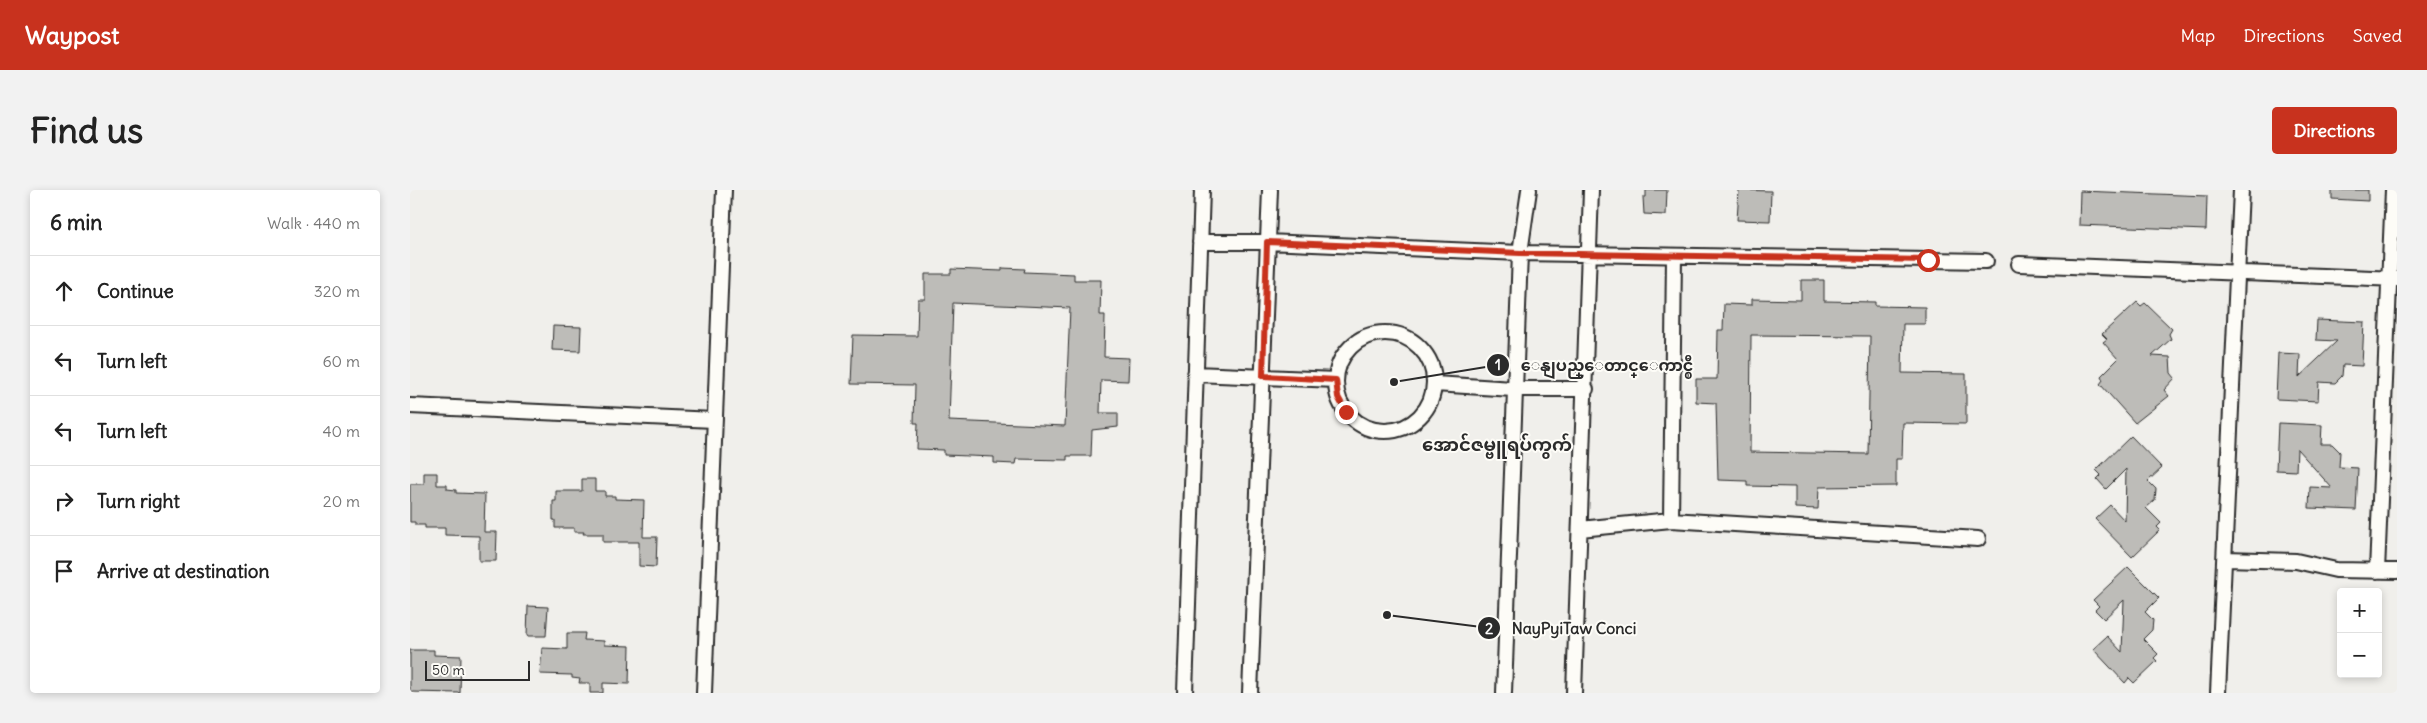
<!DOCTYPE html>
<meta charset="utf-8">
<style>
:root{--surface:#fff;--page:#f2f2f2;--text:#222;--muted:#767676;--line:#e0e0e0;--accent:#c8321e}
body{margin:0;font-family:Delius,"Noto Sans Myanmar",sans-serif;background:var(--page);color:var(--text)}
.controls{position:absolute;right:15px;bottom:15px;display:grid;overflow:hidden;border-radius:5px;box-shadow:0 2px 8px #0003}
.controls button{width:45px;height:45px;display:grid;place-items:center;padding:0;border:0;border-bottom:1px solid var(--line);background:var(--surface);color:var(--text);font:25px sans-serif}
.scale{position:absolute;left:15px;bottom:12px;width:105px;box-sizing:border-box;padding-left:5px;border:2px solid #2b2b2b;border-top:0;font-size:14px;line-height:18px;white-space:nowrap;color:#2b2b2b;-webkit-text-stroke:4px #fdfcf7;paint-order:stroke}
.stop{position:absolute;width:15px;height:15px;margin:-11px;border:4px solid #c8321e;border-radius:50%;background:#fff}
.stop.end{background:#c8321e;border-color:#fff;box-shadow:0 1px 5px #0008}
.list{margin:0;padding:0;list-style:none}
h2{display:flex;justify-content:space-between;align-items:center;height:65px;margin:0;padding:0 20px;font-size:21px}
h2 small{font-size:16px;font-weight:400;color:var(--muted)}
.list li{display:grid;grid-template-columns:32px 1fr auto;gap:15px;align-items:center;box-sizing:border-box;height:70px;padding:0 20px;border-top:1px solid var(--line)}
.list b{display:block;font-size:19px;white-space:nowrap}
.list em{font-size:16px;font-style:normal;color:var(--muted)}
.icon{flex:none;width:28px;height:28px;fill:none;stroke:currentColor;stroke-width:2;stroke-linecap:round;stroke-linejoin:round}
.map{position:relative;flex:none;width:1987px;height:503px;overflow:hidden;border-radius:5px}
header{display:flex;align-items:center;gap:30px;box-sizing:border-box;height:70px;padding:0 25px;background:var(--accent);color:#fff}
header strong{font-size:24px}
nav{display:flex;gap:28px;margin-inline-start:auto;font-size:18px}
.intro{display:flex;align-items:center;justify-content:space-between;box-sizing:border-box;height:120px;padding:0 30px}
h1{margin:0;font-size:35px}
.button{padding:12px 22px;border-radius:5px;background:var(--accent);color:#fff;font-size:18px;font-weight:700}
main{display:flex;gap:30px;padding:0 30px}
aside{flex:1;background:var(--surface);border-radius:5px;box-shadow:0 2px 8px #0003}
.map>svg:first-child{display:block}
</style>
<header>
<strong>Waypost</strong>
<nav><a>Map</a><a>Directions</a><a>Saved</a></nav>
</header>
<div class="intro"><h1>Find us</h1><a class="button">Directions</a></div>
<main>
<aside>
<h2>6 min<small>Walk · 440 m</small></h2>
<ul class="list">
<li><svg class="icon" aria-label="ahead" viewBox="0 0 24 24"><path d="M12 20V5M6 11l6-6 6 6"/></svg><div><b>Continue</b></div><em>320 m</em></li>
<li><svg class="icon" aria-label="left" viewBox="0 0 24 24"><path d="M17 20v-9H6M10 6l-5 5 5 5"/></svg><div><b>Turn left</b></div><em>60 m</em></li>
<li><svg class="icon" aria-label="left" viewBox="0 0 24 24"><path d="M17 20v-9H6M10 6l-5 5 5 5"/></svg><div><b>Turn left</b></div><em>40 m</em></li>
<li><svg class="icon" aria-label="right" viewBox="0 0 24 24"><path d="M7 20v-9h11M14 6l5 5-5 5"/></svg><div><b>Turn right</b></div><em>20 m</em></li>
<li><svg class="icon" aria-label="arrive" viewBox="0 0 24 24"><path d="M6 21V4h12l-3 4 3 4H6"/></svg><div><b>Arrive at destination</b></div></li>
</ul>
</aside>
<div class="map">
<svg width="1987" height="503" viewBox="0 0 1987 503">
<rect width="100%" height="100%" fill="#f0efeb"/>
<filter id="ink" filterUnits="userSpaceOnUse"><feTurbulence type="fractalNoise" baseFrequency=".02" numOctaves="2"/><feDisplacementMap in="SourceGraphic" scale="10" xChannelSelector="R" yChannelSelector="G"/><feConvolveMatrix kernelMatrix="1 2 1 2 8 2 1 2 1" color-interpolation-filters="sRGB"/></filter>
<g filter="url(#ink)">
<path fill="#bdbcb8" stroke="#2b2b2b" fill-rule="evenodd" d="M1236 0H1257L1256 25 1234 24 1233 7H1236Z
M1329 0 1361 1 1360 31 1327 30Z
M1922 0H1958V11L1922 9Z
M1670 1 1797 6 1796 40 1669 35Z
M592 78 615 79 614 82 664 84V90H691L690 125H695L694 167 719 168 718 191 691 190 690 223H708V237L682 240 681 266H657V270L606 269 605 274 584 273V267L534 265V260L507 259 508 233H504L505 195 441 194 443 145 507 146 508 109H515V84H541V79L592 81ZM543 113 660 118 655 236 539 231Z
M1391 90H1414V111L1465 112V116L1515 117V134H1493L1492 183 1556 184V234L1493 233 1492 269H1486V296L1409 297 1408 319 1385 318V297L1337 296V291L1308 290 1306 213 1286 212V189H1307L1308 140H1313L1314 114 1342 115V109L1391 110ZM1341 145 1460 146 1458 264 1340 262Z
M1727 112 1731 116 1735 113 1762 139 1759 144 1761 149 1742 166 1760 167 1761 183 1765 188 1754 200 1759 206 1725 233 1690 194 1693 190 1691 186 1708 169 1693 152 1697 149 1692 144Z
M1907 130 1954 132 1952 176 1933 175 1932 186 1925 193 1909 192 1908 211 1866 209 1868 163 1890 164 1889 187 1927 151 1906 150Z
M143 136 171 137 170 161 142 160Z
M1868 233 1912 235 1911 254H1922L1930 262 1929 277 1948 278 1946 320 1899 318 1900 297 1922 298 1887 259 1886 281 1866 280Z
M1721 246 1752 278 1738 291 1746 299 1745 310 1736 318 1751 333 1747 337 1750 340 1722 367 1685 329 1700 315 1715 331 1716 279 1696 299 1687 289 1691 285 1686 280Z
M14 283H27V295H37V299L46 300V303L75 304 74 342H87L86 371H69V346L35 345V338H15V335H5V332H0V294H14Z
M172 289H185V301H195V306H205V309L234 310 233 347H247L246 377 229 376V352H193V344H173L174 342H164V338H145V330H143V311H146V301H172Z
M1718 377 1749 408 1735 422 1743 430 1742 440 1733 449 1748 464 1744 468 1747 471 1724 493 1719 488 1715 493 1683 459 1697 446 1712 462 1714 410 1694 429 1685 420 1689 416 1683 410Z
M118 416 138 417 136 446H117Z
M157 443H175L174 450 194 451V455L220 456 219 494 193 493V503H180V493H169L170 489 162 488V485L130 484 132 458 157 459Z
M0 460H24V465L51 466 50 503 0 502Z"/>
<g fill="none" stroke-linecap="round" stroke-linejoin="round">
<g stroke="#2b2b2b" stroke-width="18">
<path id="street" d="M790 52H857L1110 63 1576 71
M1609 74 1987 89
M926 192a49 49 0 1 1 98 0a49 49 0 1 1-98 0Z
M785 184 926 190
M1025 194 1103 199H1176
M0 216 304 230
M1261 330 1264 66
M1170 339 1261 330 1568 349
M1816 369 1886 371 1926 380 1987 381
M1967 381 1983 0
M294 503 314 0
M775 503 792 0
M840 503 860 0
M1094 503 1110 63 1119 0
M1164 503 1181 0
M1808 503 1831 0"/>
</g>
<use href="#street" stroke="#fdfcf7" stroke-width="14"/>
</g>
</g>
<g fill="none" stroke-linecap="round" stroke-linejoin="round" filter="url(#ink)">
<path stroke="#c8321e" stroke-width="6" d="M936 222 928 207 926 190 853 186 857 52 1110 63 1518 70"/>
</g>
<g text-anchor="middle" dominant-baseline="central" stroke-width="4" stroke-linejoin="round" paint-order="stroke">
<g font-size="18" font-weight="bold" fill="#2b2b2b" stroke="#fdfcf7">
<text x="1087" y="254">အောင်ဇမ္ဗူရပ်ကွက်</text>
</g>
</g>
<path fill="none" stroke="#2b2b2b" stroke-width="2" d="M984 192L1088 175M977 425L1079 438"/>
<g fill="#2b2b2b" stroke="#fdfcf7" stroke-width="2">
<circle cx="984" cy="192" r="5"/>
<circle cx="977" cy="425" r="5"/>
<circle cx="1088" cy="175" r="12"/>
<circle cx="1079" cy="438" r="12"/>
</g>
<g font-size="15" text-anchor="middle" font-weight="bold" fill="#fff">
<text x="1088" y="180">1</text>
<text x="1079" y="444">2</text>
</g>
<g font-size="16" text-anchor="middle" font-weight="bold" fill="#2b2b2b" stroke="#fdfcf7" stroke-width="4" stroke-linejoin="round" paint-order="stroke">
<text x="1197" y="181">ေနျပည္ေတာင္ေကာင္စီ</text>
<text x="1164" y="444">NayPyiTaw Conci</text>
</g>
</svg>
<div class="controls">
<button>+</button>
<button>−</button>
</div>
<div class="scale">50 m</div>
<div class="stop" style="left:1518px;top:70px"></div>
<div class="stop end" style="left:936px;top:222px"></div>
</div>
</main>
